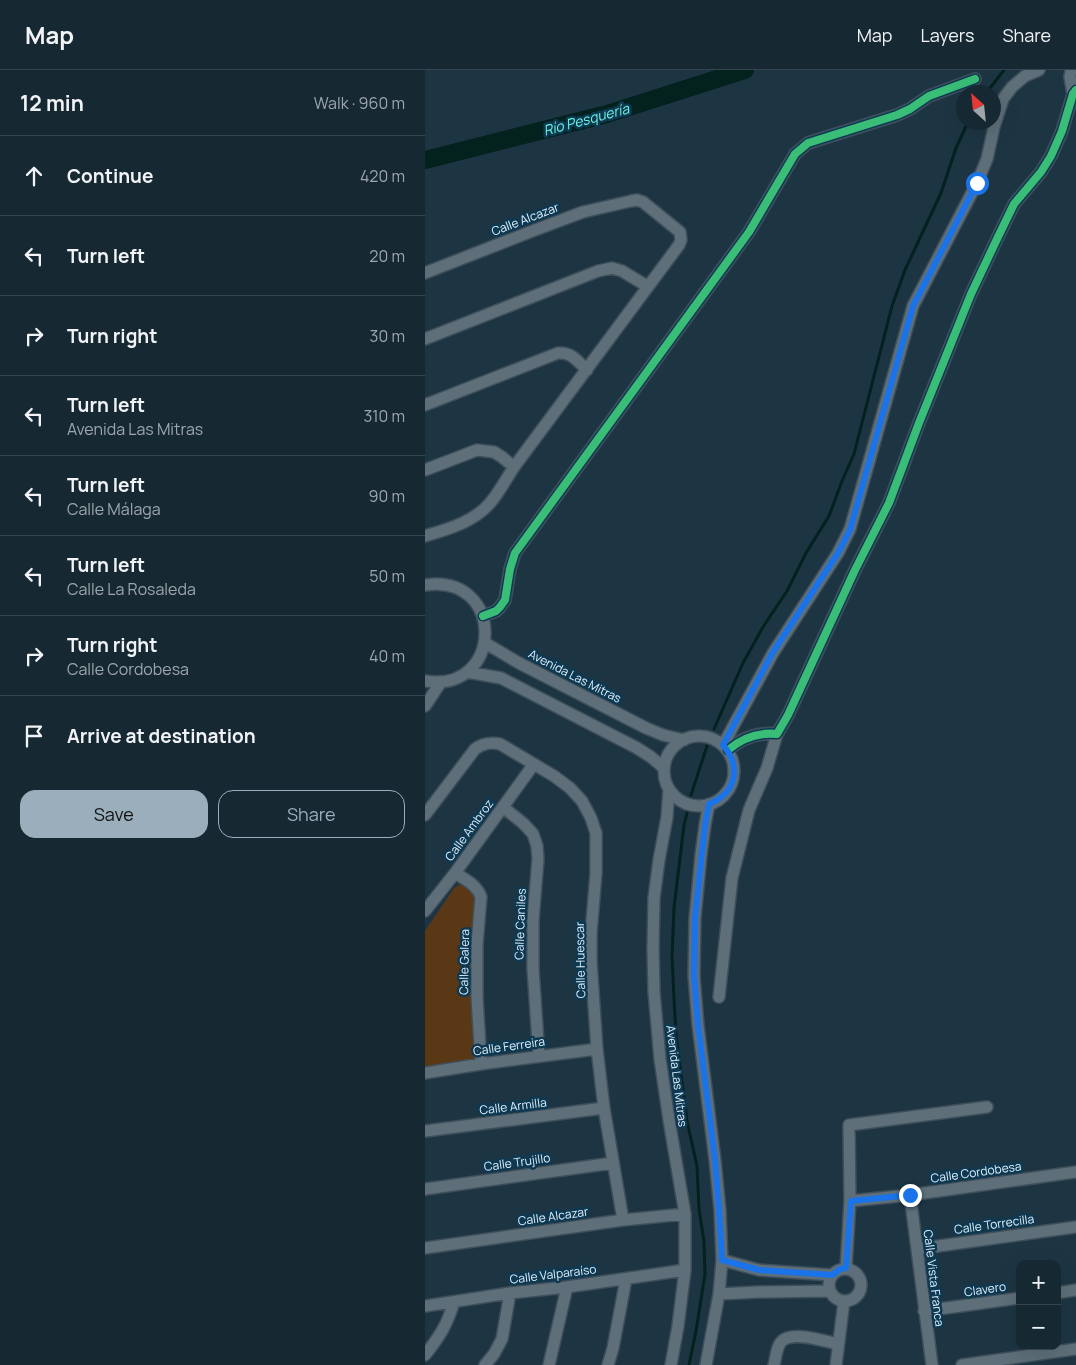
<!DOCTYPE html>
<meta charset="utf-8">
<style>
:root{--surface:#162832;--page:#23343e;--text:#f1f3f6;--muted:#9ea6ac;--line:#35444d;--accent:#9aaebb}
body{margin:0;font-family:Manrope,sans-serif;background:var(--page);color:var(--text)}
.controls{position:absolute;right:15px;bottom:15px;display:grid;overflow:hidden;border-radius:10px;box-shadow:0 5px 20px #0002}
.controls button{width:45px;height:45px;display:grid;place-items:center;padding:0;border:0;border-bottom:1px solid var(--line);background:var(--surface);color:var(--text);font:25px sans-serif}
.compass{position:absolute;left:531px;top:15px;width:45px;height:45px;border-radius:50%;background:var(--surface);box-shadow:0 5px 20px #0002;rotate:333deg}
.stop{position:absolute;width:15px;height:15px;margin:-11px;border:4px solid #1a73e8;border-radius:50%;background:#fff}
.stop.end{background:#1a73e8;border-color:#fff;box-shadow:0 1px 5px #0008}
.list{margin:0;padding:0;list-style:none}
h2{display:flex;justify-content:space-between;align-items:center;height:65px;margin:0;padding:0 20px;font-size:21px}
h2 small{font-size:16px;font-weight:400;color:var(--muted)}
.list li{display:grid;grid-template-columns:32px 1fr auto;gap:15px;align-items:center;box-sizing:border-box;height:80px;padding:0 20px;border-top:1px solid var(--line)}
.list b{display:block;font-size:19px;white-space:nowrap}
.list p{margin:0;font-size:16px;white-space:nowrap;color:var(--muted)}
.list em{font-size:16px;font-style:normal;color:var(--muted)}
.actions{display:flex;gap:10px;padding:15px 20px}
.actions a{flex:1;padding:11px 0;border:1px solid var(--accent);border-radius:15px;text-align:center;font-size:18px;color:var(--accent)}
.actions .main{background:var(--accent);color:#111}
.icon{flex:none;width:28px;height:28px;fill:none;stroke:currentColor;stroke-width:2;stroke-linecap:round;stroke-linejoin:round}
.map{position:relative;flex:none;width:651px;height:1295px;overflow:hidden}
header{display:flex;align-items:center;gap:30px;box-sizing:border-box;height:70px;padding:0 25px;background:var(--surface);border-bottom:1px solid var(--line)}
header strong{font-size:24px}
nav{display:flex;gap:28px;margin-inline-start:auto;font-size:18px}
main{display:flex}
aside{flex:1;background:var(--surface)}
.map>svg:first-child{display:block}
</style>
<header>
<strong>Map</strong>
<nav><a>Map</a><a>Layers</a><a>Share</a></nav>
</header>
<main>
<aside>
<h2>12 min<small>Walk · 960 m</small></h2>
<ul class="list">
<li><svg class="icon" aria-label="ahead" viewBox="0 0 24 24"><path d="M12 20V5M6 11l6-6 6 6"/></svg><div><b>Continue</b></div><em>420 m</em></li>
<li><svg class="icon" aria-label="left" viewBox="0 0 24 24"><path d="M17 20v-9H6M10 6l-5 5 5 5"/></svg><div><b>Turn left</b></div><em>20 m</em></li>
<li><svg class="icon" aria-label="right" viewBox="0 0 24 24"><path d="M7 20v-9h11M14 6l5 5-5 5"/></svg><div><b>Turn right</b></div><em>30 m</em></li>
<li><svg class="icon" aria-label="left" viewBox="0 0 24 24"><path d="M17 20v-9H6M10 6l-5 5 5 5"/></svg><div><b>Turn left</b><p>Avenida Las Mitras</p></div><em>310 m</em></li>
<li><svg class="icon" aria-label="left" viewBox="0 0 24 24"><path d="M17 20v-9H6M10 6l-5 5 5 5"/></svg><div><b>Turn left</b><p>Calle Málaga</p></div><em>90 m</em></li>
<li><svg class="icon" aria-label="left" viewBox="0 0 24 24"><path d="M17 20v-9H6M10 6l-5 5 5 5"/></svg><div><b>Turn left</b><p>Calle La Rosaleda</p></div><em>50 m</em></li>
<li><svg class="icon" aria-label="right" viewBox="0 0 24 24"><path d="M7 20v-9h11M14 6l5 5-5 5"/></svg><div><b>Turn right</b><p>Calle Cordobesa</p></div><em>40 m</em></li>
<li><svg class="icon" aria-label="arrive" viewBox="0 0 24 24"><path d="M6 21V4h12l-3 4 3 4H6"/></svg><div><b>Arrive at destination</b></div></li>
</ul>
<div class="actions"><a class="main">Save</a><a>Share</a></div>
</aside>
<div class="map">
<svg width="651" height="1295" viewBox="0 0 651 1295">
<rect width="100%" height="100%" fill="#1d3543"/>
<path fill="#5a3816" d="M36 814H41L50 823 47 880 51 987 46 992 0 998V861L29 818Z"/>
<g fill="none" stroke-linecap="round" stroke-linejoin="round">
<path stroke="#03211d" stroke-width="3" d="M562 22 579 0
M289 659 318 593 338 557 362 521 381 483 404 446 417 411 429 384 467 236 480 200 516 123 531 78 543 52
M266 725 282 676
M262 743 259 755 249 838 247 887 249 928 251 965 262 1051 272 1096 274 1139 279 1172 280 1204 271 1261 264 1295"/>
<path stroke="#03211d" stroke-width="18" d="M0 90 182 44 320 0"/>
<g stroke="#3e4f5a" stroke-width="14">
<path id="minor" d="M646 0 645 7 648 24
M0 203 110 160 158 142 206 131 212 130 218 132 255 162 256 170 254 175 89 397C81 409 74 423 65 433 49 452 23 459 0 466
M0 269 173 201 187 198 197 201 222 216
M0 335 133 283C147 282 152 291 162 300
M0 400 52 380 69 382 77 387 89 397
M0 515C81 503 79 624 0 611
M58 546 71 541 75 537 80 530 85 499 90 483 324 162 370 84 383 73 472 45 485 39 504 26 550 9
M60 573 94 593 221 658 238 665 259 670
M42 602 76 608 212 678 226 687 239 698
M0 636 16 612
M239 701a35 35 0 1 1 70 0a35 35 0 1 1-70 0Z
M298 675 348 583 413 483 425 459 488 236 552 113 562 89 569 57 578 29 587 17 600 6 614 0
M303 680C317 668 333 662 352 664L363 645 430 500 464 433 494 353 546 224 572 169 589 134 616 102 626 86 637 61 648 24 651 20
M244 719 242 747 234 790 229 828 228 879 229 922 235 989 244 1050 260 1144V1200L253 1256 246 1295
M78 737 99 754 108 764 112 776 113 789 108 850V899L114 986
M0 745 50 679C58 673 65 672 75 674L129 706 145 718 157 731 166 748 171 763V803L166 863V892L172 979 179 1038 198 1150
M30 803C41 810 52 815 56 827L52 874V927L56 994
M0 841 30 803 109 694
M294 927 307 808 324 740 342 698 352 664
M0 1003 56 994 172 979
M0 1061 179 1038
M0 1119 188 1093
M485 1125 507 1295
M425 1131 485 1125 651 1102
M0 1178 198 1150 260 1144
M492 1179 651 1157
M297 1190 334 1200 407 1205
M421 1198 425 1131 424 1055 562 1037
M404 1215a16 16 0 1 1 32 0a16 16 0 1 1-32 0Z
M632 1223 651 1220
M294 1224 333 1222 405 1221
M0 1236 85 1223 142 1217 260 1200
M499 1241 595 1228
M0 1285C15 1266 22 1255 29 1232
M60 1295 69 1284 77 1269 85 1223
M124 1295 142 1217
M183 1295 188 1278 201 1209
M281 1295 294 1224 297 1190 295 1140 290 1090 273 955 269 906 270 848 276 785 280 755 284 734
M349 1295C351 1288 351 1278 356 1272 366 1260 399 1271 413 1274
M411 1295 419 1231
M537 1295 651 1279"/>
</g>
<use href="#minor" stroke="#5e6f7a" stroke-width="11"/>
<g stroke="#0e3952" stroke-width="11">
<path id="cycleway" d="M58 546 71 541 75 537 80 530 85 499 90 483 324 162 370 84 383 73 472 45 485 39 504 26 550 9
M303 680C317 668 333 662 352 664L363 645 430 500 464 433 494 353 546 224 572 169 589 134 616 102 626 86 637 61 648 24 651 20"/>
</g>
<use href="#cycleway" stroke="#3abd76" stroke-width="8"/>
</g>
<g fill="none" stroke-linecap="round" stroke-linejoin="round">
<path stroke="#1a73e8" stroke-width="6" d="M485 1125 426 1131 421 1198 415 1199 407 1205 334 1200 297 1190 294 1140 290 1090 273 955 269 906 270 848 280 755 284 734C311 723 317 697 298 675L348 582 413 483 425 460 488 236 552 113"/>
</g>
<g text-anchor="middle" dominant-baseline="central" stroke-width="5" stroke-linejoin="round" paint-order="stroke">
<g font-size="12" fill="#deeffc" stroke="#0e3952">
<text transform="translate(100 149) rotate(-21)">Calle Alcazar</text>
<text transform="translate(150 606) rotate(27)">Avenida Las Mitras</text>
<text transform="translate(44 760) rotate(-54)">Calle Ambroz</text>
<text transform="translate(95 854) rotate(-88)">Calle Caniles</text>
<text transform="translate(155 890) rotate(-91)">Calle Huescar</text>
<text transform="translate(39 892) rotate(-89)">Calle Galera</text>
<text transform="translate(84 976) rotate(-8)">Calle Ferreira</text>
<text transform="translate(252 1006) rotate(83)">Avenida Las Mitras</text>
<text transform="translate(88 1036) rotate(-7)">Calle Armilla</text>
<text transform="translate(92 1092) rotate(-8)">Calle Trujillo</text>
<text transform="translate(551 1102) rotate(-8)">Calle Cordobesa</text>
<text transform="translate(128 1146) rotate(-8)">Calle Alcazar</text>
<text transform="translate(569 1154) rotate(-8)">Calle Torrecilla</text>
<text transform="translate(128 1204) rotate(-7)">Calle Valparaíso</text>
<text transform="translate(509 1208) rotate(83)">Calle Vista Franca</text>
<text transform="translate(560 1219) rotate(-8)">Clavero</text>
</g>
<g font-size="14" font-style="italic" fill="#6df9df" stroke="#0e3952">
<text transform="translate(161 49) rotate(-15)">Río Pesquería</text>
</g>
</g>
</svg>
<div class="controls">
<button>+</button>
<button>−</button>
</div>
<svg class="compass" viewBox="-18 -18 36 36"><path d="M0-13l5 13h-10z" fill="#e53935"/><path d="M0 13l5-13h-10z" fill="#9ea6ac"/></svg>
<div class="stop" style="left:552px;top:113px"></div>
<div class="stop end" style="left:485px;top:1125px"></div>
</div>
</main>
